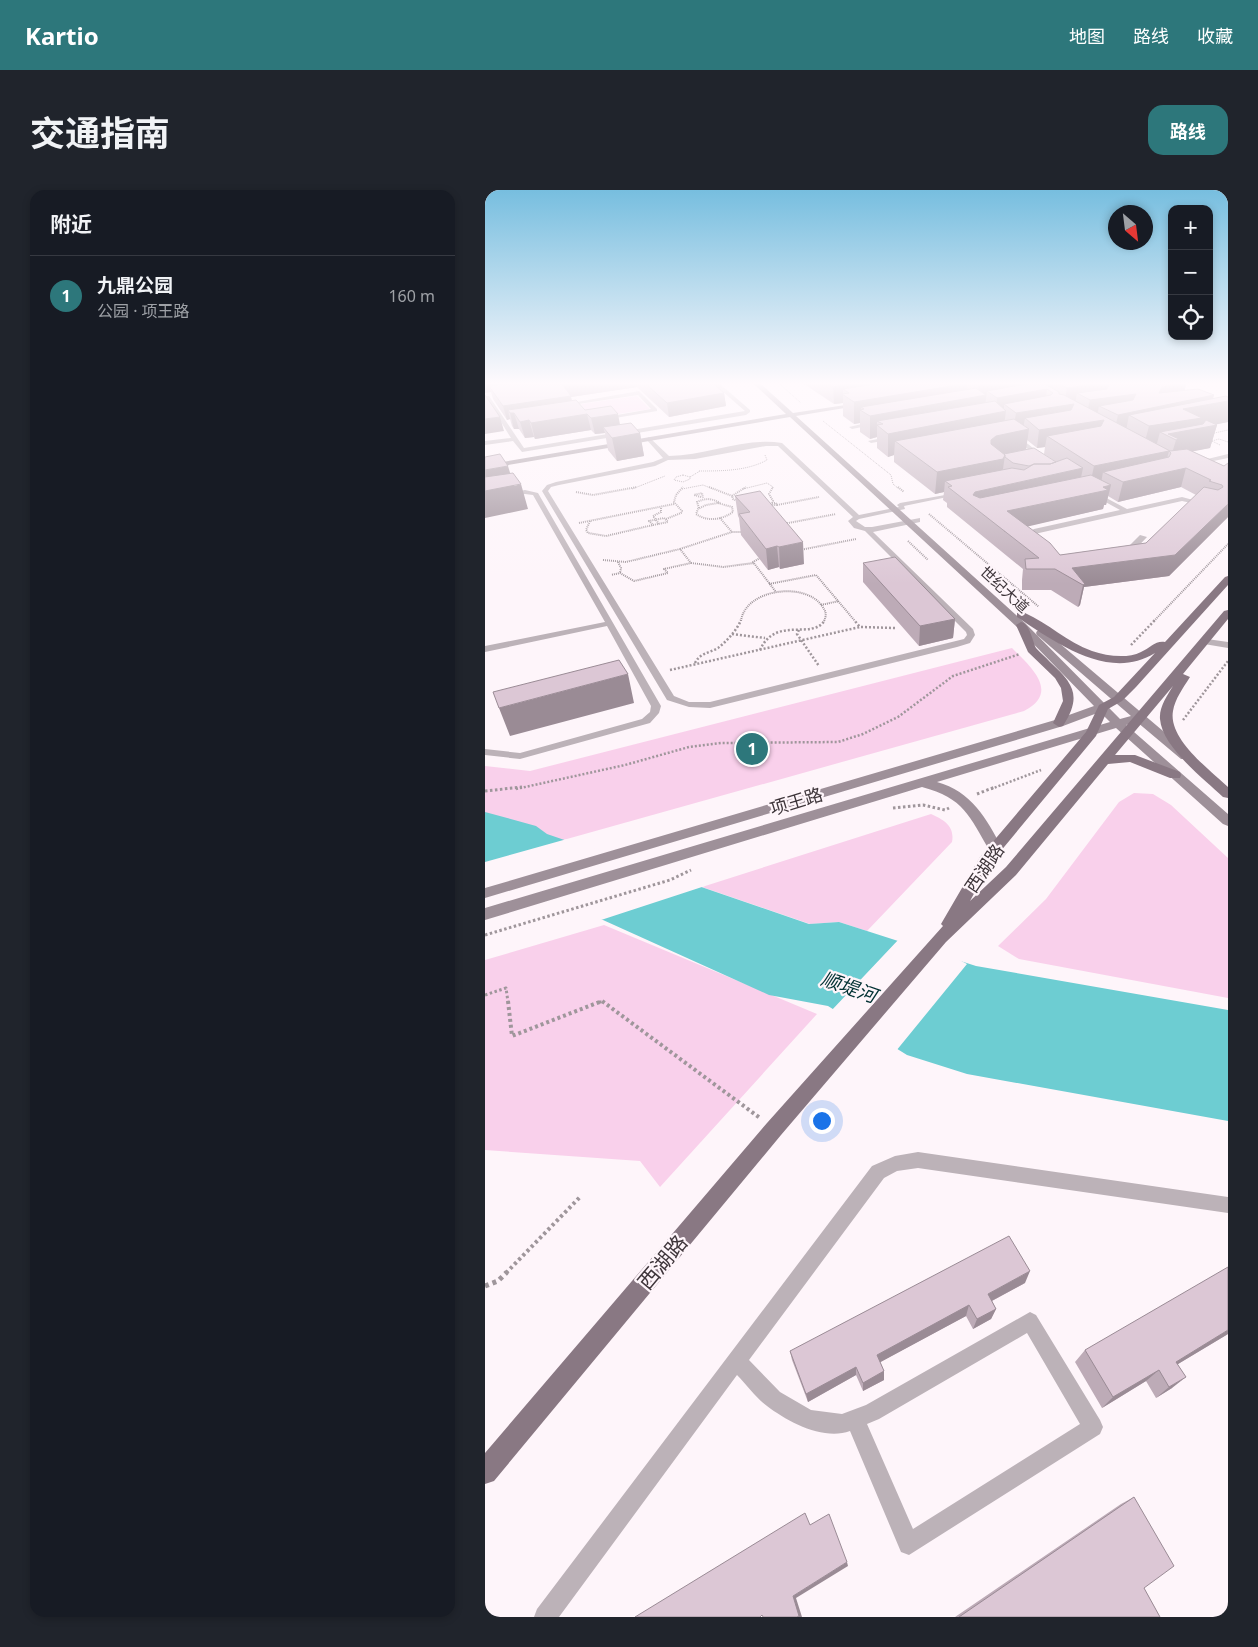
<!DOCTYPE html>
<html lang="zh">
<meta charset="utf-8">
<style>
:root{--surface:#171b24;--page:#20242c;--text:#f1f3f6;--muted:#9ea1a6;--line:#363941;--accent:#2d777b}
body{margin:0;font-family:"Noto Sans","Noto Sans SC",sans-serif;background:var(--page);color:var(--text)}
.controls{position:absolute;right:15px;top:15px;display:grid;overflow:hidden;border-radius:10px;box-shadow:0 2px 8px #0003}
.controls button{width:45px;height:45px;display:grid;place-items:center;padding:0;border:0;border-bottom:1px solid var(--line);background:var(--surface);color:var(--text);font:25px sans-serif}
.compass{position:absolute;left:623px;top:15px;width:45px;height:45px;border-radius:50%;background:var(--surface);box-shadow:0 2px 8px #0003;rotate:152deg}
.you{position:absolute;left:336px;top:930px;width:18px;height:18px;margin:-12px;border:4px solid #fff;border-radius:50%;background:#1a73e8;box-shadow:0 0 0 8px #1a73e833}
.badge{display:grid;place-items:center;width:32px;height:32px;border-radius:50%;background:var(--accent);color:#fff;font-size:16px;font-weight:700}
.pin{position:absolute;translate:-50% -50%;border:2px solid #fff;box-shadow:0 1px 5px #0006}
.list{margin:0;padding:0;list-style:none}
h2{display:flex;justify-content:space-between;align-items:center;height:65px;margin:0;padding:0 20px;font-size:21px}
h2 small{font-size:16px;font-weight:400;color:var(--muted)}
.list li{display:grid;grid-template-columns:32px 1fr auto;gap:15px;align-items:center;box-sizing:border-box;height:80px;padding:0 20px;border-top:1px solid var(--line)}
.list b{display:block;font-size:19px;white-space:nowrap}
.list p{margin:0;font-size:16px;white-space:nowrap;color:var(--muted)}
.list em{font-size:16px;font-style:normal;color:var(--muted)}
.icon{flex:none;width:28px;height:28px;fill:none;stroke:currentColor;stroke-width:2;stroke-linecap:round;stroke-linejoin:round}
.map{position:relative;flex:none;width:743px;height:1427px;overflow:hidden;border-radius:15px}
header{display:flex;align-items:center;gap:30px;box-sizing:border-box;height:70px;padding:0 25px;background:var(--accent);color:#fff}
header strong{font-size:24px}
nav{display:flex;gap:28px;margin-inline-start:auto;font-size:18px}
.intro{display:flex;align-items:center;justify-content:space-between;box-sizing:border-box;height:120px;padding:0 30px}
h1{margin:0;font-size:35px}
.button{padding:12px 22px;border-radius:15px;background:var(--accent);color:#fff;font-size:18px;font-weight:700}
main{display:flex;gap:30px;padding:0 30px}
aside{flex:1;background:var(--surface);border-radius:15px;box-shadow:0 2px 8px #0003}
.map>svg:first-child{display:block}
</style>
<header>
<strong>Kartio</strong>
<nav><a>地图</a><a>路线</a><a>收藏</a></nav>
</header>
<div class="intro"><h1>交通指南</h1><a class="button">路线</a></div>
<main>
<aside>
<h2>附近<small></small></h2>
<ul class="list">
<li><span class="badge">1</span><div><b>九鼎公园</b><p>公园 · 项王路</p></div><em>160 m</em></li>
</ul>
</aside>
<div class="map">
<svg width="743" height="1427" viewBox="0 0 743 1427">
<rect width="100%" height="100%" fill="#fef5fa"/>
<path fill="#f9d0eb" d="M152 206 165 219 107 228 96 214Z
M527 458C545 476 576 502 539 521L0 672V576L45 581Z
M649 603 668 604 686 615 743 668V808L534 769 513 756 561 709 634 612Z
M446 624C459 630 470 636 467 652L382 741 354 732 325 734 217 697Z
M119 735 332 824 175 997 155 971 0 960V770Z"/>
<path fill="#6dcdd2" d="M0 622 51 636 62 644 324 734 354 732 491 776 743 820V931L482 884 422 865 343 816 284 805 118 730 0 699Z"/>
<path fill="#fef5fa" d="M82 649 220 696 113 731 0 702V672Z
M414 749 469 767 482 774 411 861 346 821Z"/>
<g fill="none" stroke-linecap="round" stroke-linejoin="round">
<path stroke="#9f969b" stroke-width="1" stroke-dasharray="1 1" stroke-linecap="butt" d="M295 194 316 213
M338 231 406 285 408 294 414 299
M725 244 743 240
M727 251 735 255
M727 251 734 249 743 252
M214 281C237 281 262 281 282 270L280 265
M198 285 205 287V289L198 292 189 290 191 287Z
M205 287 215 281
M147 299 180 286
M197 299 218 295 228 299
M258 299 282 293 288 297 287 299"/>
<path stroke="#9f969b" stroke-width="2" stroke-dasharray="1 1" stroke-linecap="butt" d="M224 297 247 306
M413 297 419 302
M91 302 108 305 152 297
M216 307 209 305 217 303 218 308
M254 312 248 309 247 306 261 297
M233 313 247 317 248 322C236 330 223 332 211 324L213 319 221 315Z
M287 313 288 311 284 304 288 297
M287 313H291L292 315H284Z
M292 315 334 307
M214 318 212 312C220 308 227 308 235 313
M444 324 554 417
M179 328 183 332 168 335 164 331Z
M235 328 247 342H258
M181 329 196 323 197 321 189 312 191 305 198 297
M105 331 101 340 103 343 121 346 168 335
M94 333 189 314
M174 334 168 326 176 322V317
M298 334 351 324
M423 351 443 370
M195 359 247 342
M315 360 371 349
M277 367 268 372 291 402
M118 370 141 372 195 359 206 373 179 379 183 383 149 391 135 383 126 385
M133 372 136 378 135 383
M206 373 238 377 269 373
M284 394 331 385 370 431
M336 415 354 411
M256 431C260 399 320 391 337 416 341 421 342 425 339 431
M669 431 743 354"/>
<path stroke="#9f969b" stroke-width="2.5" stroke-dasharray="2 2" stroke-linecap="butt" d="M376 437 410 438
M314 440 312 444 334 476
M247 444 280 448
M646 455 670 430
M275 460C291 425 327 451 340 430
M210 473C215 463 224 463 233 458 242 451 252 440 256 430
M185 480 375 437 369 430
M698 530 743 471
M31 599 140 575 204 557 236 553 353 552 378 544 413 527 468 486 535 464
M506 599 556 580"/>
<path stroke="#9f969b" stroke-width="3" stroke-dasharray="2.5 2.5" stroke-linecap="butt" d="M0 601 37 597
M492 604 510 597
M408 618 438 615 460 620 464 618
M0 745 185 690 206 680
M0 805 21 798 23 812
M114 812H118"/>
<path stroke="#9f969b" stroke-width="4" stroke-dasharray="3 3" stroke-linecap="butt" d="M23 811 27 846 117 811 275 928
M21 1083 95 1007"/>
<path stroke="#9f969b" stroke-width="5" stroke-dasharray="4 4" stroke-linecap="butt" d="M0 1096 13 1091 22 1082"/>
<path fill="#bcb2b8" fill-rule="evenodd" d="M229 194H235L265 220V222L261 225 37 262 28 251 0 255V251L26 248 0 206H4L39 258 260 221Z
M154 201 172 219V221L118 230 115 228 166 219 153 205 93 214 99 222 96 224 86 213Z
M390 231 392 234 367 239 364 237Z
M526 244H530L561 268V270H557L526 246Z
M407 246 409 249 386 253 383 251Z
M164 247 184 266C222 266 259 247 297 253L374 325 414 317 412 315 415 313 477 302V304L419 316 420 319 374 329 371 331 380 337H387L435 328V332L388 342 488 439 490 445 485 453 472 457 225 518 204 517 182 510 57 301 62 295 71 292 168 272 178 268 161 249ZM281 256H293L368 327 363 331 369 338 380 341 481 442 482 445 479 449 225 512H204L189 506 63 301 66 297 74 295 170 276 183 270 210 269Z
M743 264V268L709 275 706 273Z
M40 300 53 303 176 516 174 523 165 533 35 569 0 565V559L35 563 157 529 165 522 166 516 122 436 0 462V456L120 432 48 305 40 304 0 311V307Z
M606 302H610L642 319 697 307 723 314 720 316 697 311 554 343 549 345V348L554 353 553 355H547L542 351 541 344 549 339 635 320 606 304Z
M655 345 662 347 642 368H636V364Z
M722 449 743 452V458L719 454V450Z
M433 962 743 1007V1023L433 978 412 981 399 988 264 1170 295 1202 326 1220 357 1224 381 1215 545 1122 551 1125 615 1230 618 1237 615 1244 424 1365 416 1362 365 1241C339 1251 303 1232 282 1216 271 1208 262 1195 252 1185L74 1427H49L52 1419 387 976 410 966ZM542 1143 595 1234 428 1339 382 1234 394 1229Z"/>
<path fill="#9e9099" fill-rule="evenodd" d="M269 194H276L308 223 380 212 381 213 378 215 311 226 540 433 635 529 646 526 552 445 551 443 552 441H560L704 563 706 566 704 569H696L652 532 641 535 743 624V636L738 634 631 538 452 592C486 601 502 629 517 658L515 661H505C484 626 479 608 437 597L0 730V718L625 532 615 522 578 536 0 708V698L570 530 609 516 532 437 305 227 0 279V275L301 224Z"/>
<path fill="#897883" fill-rule="evenodd" d="M743 386V395L651 497 637 511 623 519 611 546 505 674 485 711 521 677 739 421 743 420V429L698 484 705 487C698 498 690 509 688 521 683 549 725 580 743 597V608L738 607C719 589 677 557 675 529 674 517 682 506 688 496L630 565H650L695 582 696 585 695 588H685L645 572 623 574 531 685 461 752 296 945 9 1291 0 1294V1263L282 933 458 736 456 734 495 667 601 542 614 515 629 507 670 463C624 492 570 452 532 427V423C536 422 536 421 540 423 563 433 582 452 607 461 622 466 642 469 656 462 665 458 671 450 680 452L740 387Z
M536 432C545 434 547 450 551 458 555 463 561 467 565 472 589 494 597 506 578 536L574 537 568 533 578 511 576 498 570 488 543 462 531 435Z"/>
</g>
<path fill="#bdabb7" fill-rule="evenodd" d="M0 194H229L239 203 241 216 184 227 152 197 86 207 87 211 100 220 155 243 159 266 132 271 123 260 120 243 110 244 106 240 50 249 49 247 40 248 34 239H29L27 236 25 229 22 230 8 209 6 202Z
M319 194H701L700 200 729 205 728 209 743 232 731 234 732 235 725 258 707 261 739 276 743 327 684 386 599 397 595 415 593 417 566 400H537V390L538 379 462 317V313L458 310 459 302 450 304 409 272V265L403 267 392 258V247L385 249 375 242V233L369 234 358 226V213L349 214ZM542 250 552 258 560 257 559 264 571 272 541 260ZM696 297 711 305 661 353 575 365 542 336 618 319 619 315H621L623 306 633 312Z
M250 306 319 374 295 379 294 377 283 380 256 345 254 328 253 326Z
M378 373 470 429 468 448 434 456 378 392Z
M540 1093 507 1111 511 1119 506 1129 488 1139 481 1126 395 1172 399 1181V1190L378 1201 371 1185 323 1212 307 1170 305 1161Z
M743 1144 693 1174 687 1198 671 1208 661 1191 617 1218 590 1172 600 1160Z
M649 1307 659 1398 675 1427H470L636 1314Z"/>
<path fill="#9a8b95" fill-rule="evenodd" d="M0 194H65L4 196 6 202 0 203Z
M77 194H151L152 197 86 207 89 220 29 223 34 239H29L25 223 23 220 25 229 22 230 18 216Z
M369 194H469L364 203 358 199V213L349 214 348 197Z
M479 194H482L481 209 492 207 493 196 505 194H568L567 201 562 199 560 216 519 214V221H521L518 243 410 251 409 265 403 267V244L398 234 392 231V247L385 249V226L379 219 376 217V221L375 220V233L369 234V212ZM502 201 512 208 511 223 499 225Z
M613 194H624L651 204 647 221 614 216 612 226 601 227 605 210 592 203 590 214 579 215 582 198Z
M697 194H701L697 210 729 205 726 214 743 211V232L714 238 732 235 725 258 690 265 684 273 691 250 675 242 671 257 658 259 664 236 644 225 641 241 629 243 633 225 674 203 677 197Z
M239 203 241 216 184 227 182 213Z
M589 214 586 231 540 228 538 239 528 241 531 223Z
M102 224 106 240 50 249 46 233Z
M133 224 136 240 118 237 120 243 110 244 106 228Z
M15 227 19 241 0 244V229Z
M44 230 49 247 40 248 35 232Z
M619 230 615 247 562 246 560 257 552 258 554 240Z
M544 239 541 260 504 270 506 250 511 246Z
M155 243 159 266 132 271 127 248Z
M684 261 679 280 618 282 616 293 605 295 609 276Z
M520 265 517 286 467 296 460 291 459 302 450 304 452 282Z
M23 276 29 296 36 294 43 319 0 328V280Z
M598 278 594 297 494 321 488 305 490 302Z
M701 278 696 297 633 312 638 292Z
M626 295 621 315H619L618 319 519 342 522 321Z
M743 314V327L684 386 599 397 595 415 593 417 598 395 587 378 690 365Z
M318 352 319 374 295 379 294 357Z
M292 356 294 377 283 380 281 359Z
M470 429 468 448 434 456 435 436Z
M143 484 149 513 25 546 14 518Z
M545 1081 540 1093 499 1115 503 1104Z
M484 1115 481 1126 392 1174V1165Z
M511 1119 506 1129 488 1139 492 1129Z
M743 1140V1144L678 1183 691 1172Z
M371 1177V1185L323 1212 321 1204Z
M674 1180 661 1191 617 1218 628 1207Z
M399 1181V1190L378 1201V1193Z
M701 1187 687 1198 671 1208 684 1197Z
M362 1372 363 1376 311 1408 317 1427H312L308 1406Z"/>
<path fill="#dcc7d5" stroke="#9a8b95" d="M17 194H78H77L86 206 18 216 4 196Z
M161 194H229L239 203 182 213Z
M343 194H369L348 197Z
M388 194H479L369 212 357 204 364 203 358 199Z
M490 194H505L493 196Z
M540 194H560L574 202V204L579 205 685 261 702 259 739 276 743 273V314L690 365 587 378 600 394 598 395 570 379H541L540 369 554 368 463 297 467 296 460 291 527 278 539 280 549 274H565L582 268 598 278 490 302 488 305 495 308 606 285 626 295 618 297 623 300 522 321 565 353 575 365 661 353 719 297 733 300 738 297 737 295 724 291 726 290 701 278 638 292 618 282 684 267 686 263 684 261 609 276 562 246 616 236 619 230 554 240 540 228 586 220 589 214 531 223 519 214 566 205 568 203 562 199 512 208 502 201Z
M574 194H613L582 198Z
M624 194H697L677 197 674 203 713 199 729 205 633 225 614 216 648 210 651 204 605 210 592 203 622 199Z
M491 198 501 205 385 226 375 220 379 219 376 217Z
M0 205 15 227 0 229Z
M741 206 743 207V211L698 219 717 228 664 236 644 225Z
M91 210 100 220 126 216 133 224 106 228 102 224 46 233 44 230 35 232 29 223H25L23 220Z
M510 211 521 221 403 244 392 235 398 234 392 231Z
M529 229 544 239 511 246 506 250V254L520 265 518 269 452 282 410 251Z
M721 230 732 235 683 244 694 249 691 250 675 242 718 234Z
M146 233 155 243 127 248 118 237Z
M549 258 571 272 565 274H549L544 276 528 273 520 267V265L519 264Z
M15 264 23 276 0 280V267Z
M28 283 36 294 0 301V287Z
M275 301 318 352 294 357 292 356 281 359 254 324 265 322 250 306Z
M410 367 470 429 435 436 378 373Z
M134 470 143 484 14 518 8 502Z
M524 1046 545 1081 503 1104 511 1119 492 1129 484 1115 392 1165 399 1181 378 1193 371 1177 321 1204 305 1161Z
M743 1077V1140L691 1172 701 1187 684 1197 674 1180 628 1207 600 1160Z
M649 1307 689 1376 659 1398 675 1427H474Z
M320 1323 325 1335 344 1324 362 1372 308 1406 314 1426 312 1427H278L277 1425 275 1427H150Z"/>
<linearGradient id="sky" x2="0" y2="1"><stop stop-color="#77bedf"/><stop offset="0.49" stop-color="#fffafd"/><stop offset="1" stop-color="#fffafd" stop-opacity="0"/></linearGradient>
<rect width="743" height="394" fill="url(#sky)"/>
<g text-anchor="middle" dominant-baseline="central" stroke-width="4.5" stroke-linejoin="round" paint-order="stroke">
<g font-size="15" fill="#3f363b" stroke="#fef5fa">
<text transform="translate(520 399) rotate(43)">世纪大道</text>
</g>
<g font-size="18" fill="#3f363b" stroke="#fef5fa">
<text transform="translate(311 611) rotate(-17)">项王路</text>
<text transform="translate(499 678) rotate(-56)">西湖路</text>
</g>
<g font-size="19" font-style="italic" fill="#003032" stroke="#fef5fa">
<text transform="translate(364 797) rotate(19)">顺堤河</text>
</g>
<g font-size="21" fill="#3f363b" stroke="#fef5fa">
<text transform="translate(177 1072) rotate(-50)">西湖路</text>
</g>
</g>
</svg>
<div class="controls">
<button>+</button>
<button>−</button>
<button><svg class="icon" aria-label="locate" viewBox="0 0 24 24"><circle cx="12" cy="12" r="6"/><path d="M12 2v4M12 18v4M2 12h4M18 12h4"/></svg></button>
</div>
<svg class="compass" viewBox="-18 -18 36 36"><path d="M0-13l5 13h-10z" fill="#e53935"/><path d="M0 13l5-13h-10z" fill="#9ea1a6"/></svg>
<div class="you"></div>
<div class="pin badge" style="left:267px;top:559px">1</div>
</div>
</main>
